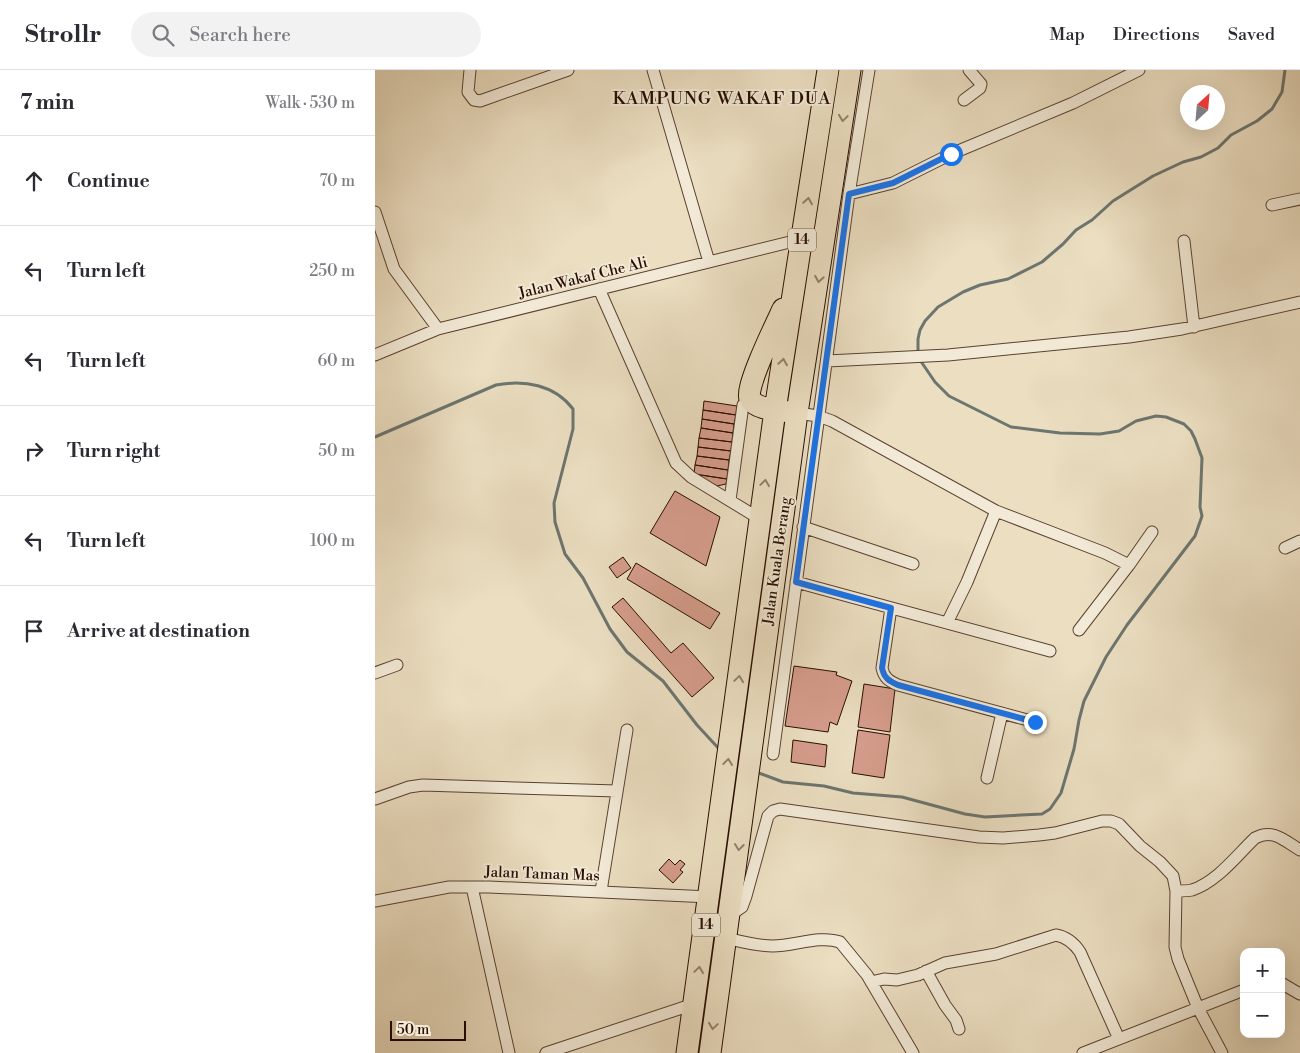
<!DOCTYPE html>
<meta charset="utf-8">
<style>
:root{--surface:#fff;--page:#f2f2f3;--text:#2b2b33;--muted:#7c7c81;--line:#e1e1e2}
body{margin:0;font-family:"Libre Bodoni",serif;background:var(--page);color:var(--text)}
.controls{position:absolute;right:15px;bottom:15px;display:grid;overflow:hidden;border-radius:10px;box-shadow:0 5px 20px #0002}
.controls button{width:45px;height:45px;display:grid;place-items:center;padding:0;border:0;border-bottom:1px solid var(--line);background:var(--surface);color:var(--text);font:25px sans-serif}
.compass{position:absolute;left:805px;top:15px;width:45px;height:45px;border-radius:50%;background:var(--surface);box-shadow:0 5px 20px #0002;rotate:26deg}
.scale{position:absolute;left:15px;bottom:12px;width:76px;box-sizing:border-box;padding-left:5px;border:2px solid #290d00;border-top:0;font-size:14px;line-height:18px;white-space:nowrap;color:#290d00;-webkit-text-stroke:4px #f2ead7;paint-order:stroke}
.stop{position:absolute;width:15px;height:15px;margin:-11px;border:4px solid #1a73e8;border-radius:50%;background:#fff}
.stop.end{background:#1a73e8;border-color:#fff;box-shadow:0 1px 5px #0008}
.list{margin:0;padding:0;list-style:none}
h2{display:flex;justify-content:space-between;align-items:center;height:65px;margin:0;padding:0 20px;font-size:21px}
h2 small{font-size:16px;font-weight:400;color:var(--muted)}
.list li{display:grid;grid-template-columns:32px 1fr auto;gap:15px;align-items:center;box-sizing:border-box;height:90px;padding:0 20px;border-top:1px solid var(--line)}
.list b{display:block;font-size:19px;white-space:nowrap}
.list em{font-size:16px;font-style:normal;color:var(--muted)}
.icon{flex:none;width:28px;height:28px;fill:none;stroke:currentColor;stroke-width:2;stroke-linecap:round;stroke-linejoin:round}
.map{position:relative;flex:none;width:925px;height:983px;overflow:hidden}
header{display:flex;align-items:center;gap:30px;box-sizing:border-box;height:70px;padding:0 25px;background:var(--surface);border-bottom:1px solid var(--line)}
header strong{font-size:24px}
nav{display:flex;gap:28px;margin-inline-start:auto;font-size:18px}
.search{width:350px;height:45px;background:var(--page);display:flex;align-items:center;gap:12px;box-sizing:border-box;padding:0 18px;border-radius:28px;color:var(--muted);font-size:19px}
main{display:flex}
aside{flex:1;background:var(--surface)}
.map>svg:first-child{display:block}
</style>
<header>
<strong>Strollr</strong>
<div class="search"><svg class="icon" aria-label="search" viewBox="0 0 24 24"><circle cx="10" cy="10" r="6"/><path d="M15 15l6 6"/></svg>Search here</div>
<nav><a>Map</a><a>Directions</a><a>Saved</a></nav>
</header>
<main>
<aside>
<h2>7 min<small>Walk · 530 m</small></h2>
<ul class="list">
<li><svg class="icon" aria-label="ahead" viewBox="0 0 24 24"><path d="M12 20V5M6 11l6-6 6 6"/></svg><div><b>Continue</b></div><em>70 m</em></li>
<li><svg class="icon" aria-label="left" viewBox="0 0 24 24"><path d="M17 20v-9H6M10 6l-5 5 5 5"/></svg><div><b>Turn left</b></div><em>250 m</em></li>
<li><svg class="icon" aria-label="left" viewBox="0 0 24 24"><path d="M17 20v-9H6M10 6l-5 5 5 5"/></svg><div><b>Turn left</b></div><em>60 m</em></li>
<li><svg class="icon" aria-label="right" viewBox="0 0 24 24"><path d="M7 20v-9h11M14 6l5 5-5 5"/></svg><div><b>Turn right</b></div><em>50 m</em></li>
<li><svg class="icon" aria-label="left" viewBox="0 0 24 24"><path d="M17 20v-9H6M10 6l-5 5 5 5"/></svg><div><b>Turn left</b></div><em>100 m</em></li>
<li><svg class="icon" aria-label="arrive" viewBox="0 0 24 24"><path d="M6 21V4h12l-3 4 3 4H6"/></svg><div><b>Arrive at destination</b></div></li>
</ul>
</aside>
<div class="map">
<svg width="925" height="983" viewBox="0 0 925 983">
<rect width="100%" height="100%" fill="#ebdec1"/>
<filter id="stains"><feTurbulence type="fractalNoise" baseFrequency=".004" numOctaves="4"/><feColorMatrix values="0 0 0 0 .2 0 0 0 0 .09 0 0 0 0 .02 0 0 0 .5 -.17"/></filter>
<radialGradient id="worn" r=".72"><stop offset=".6" stop-color="#630" stop-opacity="0"/><stop offset="1" stop-color="#630" stop-opacity=".3"/></radialGradient>
<g fill="none" stroke-linecap="round" stroke-linejoin="round">
<path stroke="#6c756f" stroke-width="3" d="M543 284V269L545 260 550 251 563 237 588 222 605 215 633 209 667 192 688 174 701 160 717 150 738 131 778 106 808 92 826 87 843 78 856 65 882 51 897 39 907 22 910 0
M0 367 121 315C149 310 179 314 198 339V359L179 433 180 452 190 484 208 508 235 559 252 582 288 611 322 655 346 681
M381 702 408 712 449 716 478 723 527 727 590 744 610 747 667 744 675 739 686 723 699 679 704 650 709 631 731 587 752 555 820 466 827 446 825 437 827 388 820 369 816 361 809 354 791 347 781 346 761 351 744 361 725 364 685 363 636 357 574 326 560 312 545 290"/>
</g>
<path fill="#d59c8b" stroke="#290d00" d="M329 331 362 336 361 345 328 340Z
M328 340 361 345 359 354 327 349Z
M327 349 359 354 358 363 326 358Z
M326 358 358 363 357 372 324 368Z
M324 368 357 372 356 381 323 377Z
M323 377 356 381 354 390 322 386Z
M322 386 354 390 353 400 320 395Z
M320 395 353 400 352 409 319 404Z
M319 404 352 409 351 414 342 416Z
M300 421 345 447 331 496 275 463Z
M248 487 256 498 242 508 234 497Z
M261 493 345 543 335 559 252 509Z
M248 528 296 583 308 573 339 608 317 627 237 537Z
M419 596 462 602 461 605 477 611 462 655 455 652 453 662 410 656Z
M489 614 520 619 515 662 483 657Z
M483 660 515 665 509 708 477 703Z
M418 670 452 675 450 697 416 692Z
M294 789 300 795 305 790 310 794 305 800 308 802 298 813 284 800Z"/>
<g fill="none" stroke-linecap="round" stroke-linejoin="round">
<g stroke="#5a4130" stroke-width="13">
<path id="street" d="M95 0 93 22 99 30 105 31 193 0
M278 0 334 192
M589 30 605 18 606 14 594 0
M474 124 518 113 576 84 698 33 764 0
M897 135 925 129
M0 142 19 199 63 259
M809 171 819 257
M224 219 301 393 316 407 385 449
M0 285 63 259 427 169
M452 291 573 285 754 267 807 259 925 232
M422 343 443 346 457 351 621 441 730 483 754 495
M355 430 368 335 375 329
M428 457 538 494
M910 478 925 471
M421 512 675 581
M516 538 507 598C509 608 514 611 523 615L660 652
M572 553 592 512 621 441
M704 560 754 495 777 462
M0 603 22 595
M398 684 474 124 494 0
M612 708 627 643
M0 729 34 717 48 715 242 721
M97 817 134 983
M226 821 252 660
M801 821C806 821 812 821 817 820 842 812 862 785 880 768 898 758 910 771 925 780
M0 831 74 817H114L335 827
M354 846 367 837 371 826 393 746 398 741 405 739 604 767 628 768 664 765 680 763 727 751H736L744 754 765 776 785 792 798 806 801 821 800 877 803 889 823 938 847 983
M351 868C367 872 382 876 398 876 419 876 445 865 465 872L492 905 538 983
M551 901 570 935 581 950 584 959
M496 912 509 909 522 910 543 905 570 893 621 884 681 865C692 867 699 873 705 882L744 969
M906 913 925 924
M171 983 319 934
M708 983 869 920"/>
</g>
<g stroke="#290d00" stroke-width="23">
<path id="highway" d="M408 239C402 252 369 319 375 329 382 340 403 340 414 342
M312 983 400 340 453 0
M335 983 422 343 475 0"/>
</g>
<use href="#street" stroke="#f2ead7" stroke-width="11"/>
<use href="#highway" stroke="#ebdec1" stroke-width="21"/>
</g>
<defs><path id="oneway-chevron" d="M-2-3.5L2.5 0L-2 3.5" fill="none" stroke-width="1.6" stroke-linecap="round" stroke-linejoin="round" transform="scale(1.25)"/></defs>
<g stroke="#94806a">
<use href="#oneway-chevron" transform="translate(468 48) rotate(98)"/>
<use href="#oneway-chevron" transform="translate(433 131) rotate(-81)"/>
<use href="#oneway-chevron" transform="translate(444 209) rotate(99)"/>
<use href="#oneway-chevron" transform="translate(408 292) rotate(-81)"/>
<use href="#oneway-chevron" transform="translate(390 413) rotate(-82)"/>
<use href="#oneway-chevron" transform="translate(364 609) rotate(-82)"/>
<use href="#oneway-chevron" transform="translate(353 692) rotate(-83)"/>
<use href="#oneway-chevron" transform="translate(364 777) rotate(97)"/>
<use href="#oneway-chevron" transform="translate(324 900) rotate(-82)"/>
<use href="#oneway-chevron" transform="translate(338 956) rotate(98)"/>
</g>
<g fill="none" stroke-linecap="round" stroke-linejoin="round">
<path stroke="#1a73e8" stroke-width="6" d="M576 84 518 113 474 124 421 512 516 538 507 598C509 608 514 611 523 615L660 652"/>
</g>
<g text-anchor="middle" dominant-baseline="central" stroke-width="4" stroke-linejoin="round" paint-order="stroke">
<g fill="#f2ead7" stroke="#654f40" stroke-width="1">
<rect x="413" y="158.5" width="28" height="23" rx="4"/>
<rect x="317" y="843.5" width="28" height="23" rx="4"/>
</g>
<g font-size="14" font-weight="bold" fill="#290d00">
<text x="427" y="170">14</text>
<text x="331" y="855">14</text>
</g>
<g font-size="15" fill="#290d00" stroke="#f2ead7">
<text transform="translate(208 208) rotate(-14)">Jalan Wakaf Che Ali</text>
<text transform="translate(402 491) rotate(-82)">Jalan Kuala Berang</text>
<text transform="translate(167 804) rotate(2)">Jalan Taman Mas</text>
</g>
<g font-size="18" letter-spacing="1" fill="#290d00" stroke="#f2ead7">
<text x="347" y="28">KAMPUNG WAKAF DUA</text>
</g>
</g>
<rect width="100%" height="100%" filter="url(#stains)"/>
<rect width="100%" height="100%" fill="url(#worn)"/>
</svg>
<div class="controls">
<button>+</button>
<button>−</button>
</div>
<svg class="compass" viewBox="-18 -18 36 36"><path d="M0-13l5 13h-10z" fill="#e53935"/><path d="M0 13l5-13h-10z" fill="#7c7c81"/></svg>
<div class="scale">50 m</div>
<div class="stop" style="left:576px;top:84px"></div>
<div class="stop end" style="left:660px;top:652px"></div>
</div>
</main>
